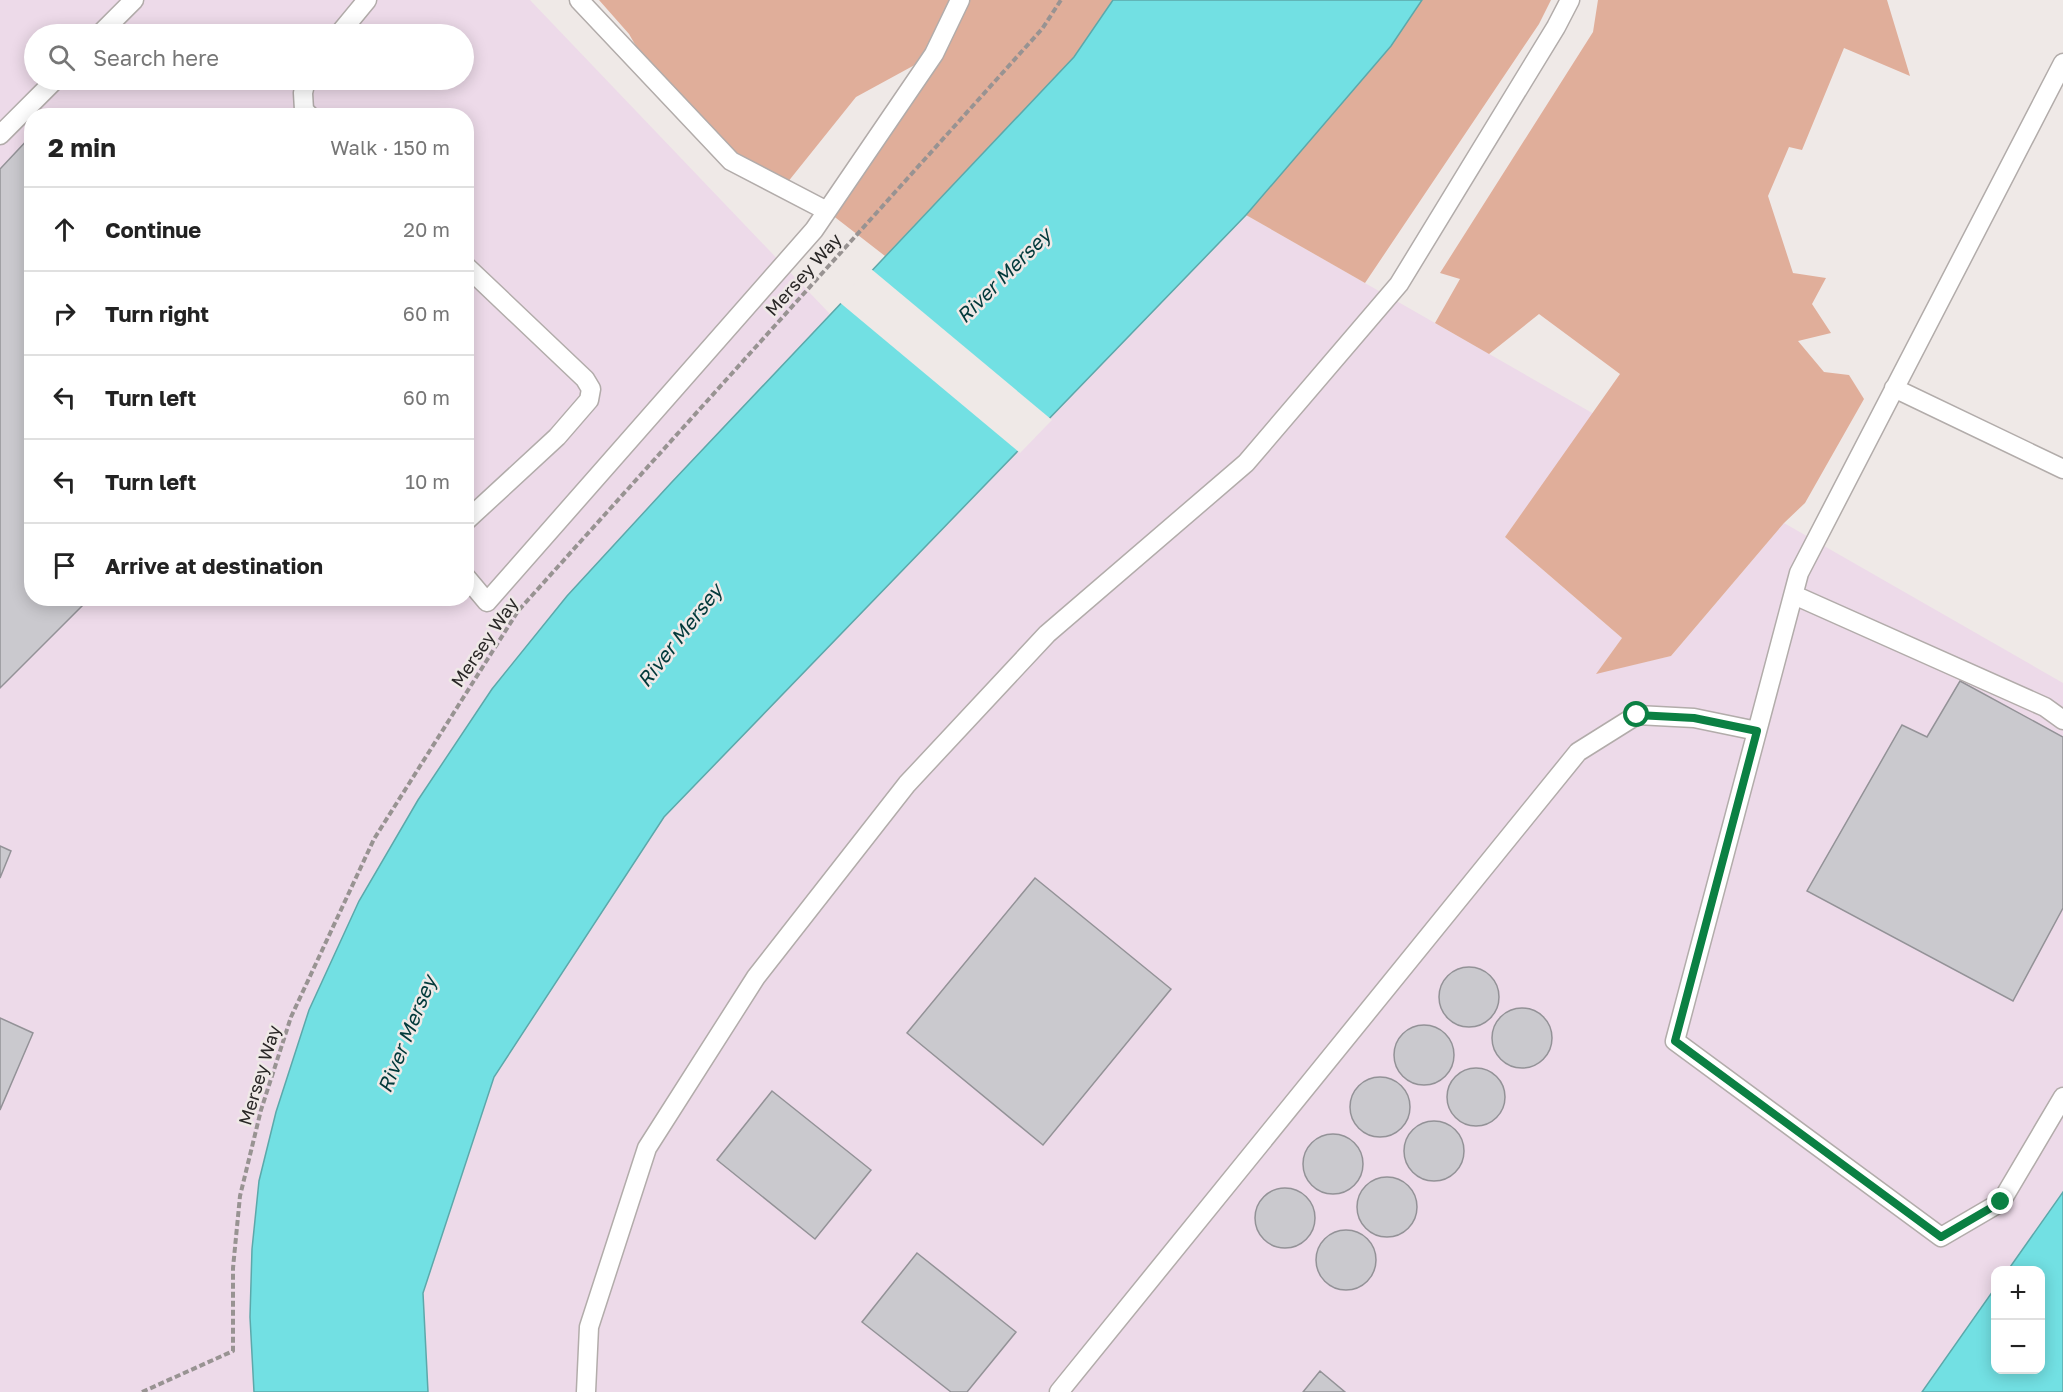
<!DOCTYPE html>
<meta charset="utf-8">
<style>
:root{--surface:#fff;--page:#f6f6f6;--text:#222;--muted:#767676;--line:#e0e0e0}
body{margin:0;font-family:"Golos Text",sans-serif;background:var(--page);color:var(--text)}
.controls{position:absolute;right:18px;bottom:18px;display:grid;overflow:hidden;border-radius:12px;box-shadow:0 3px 15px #0003}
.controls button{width:54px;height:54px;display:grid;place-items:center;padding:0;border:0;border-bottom:2px solid var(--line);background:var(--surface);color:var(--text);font:30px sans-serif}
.stop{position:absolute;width:18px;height:18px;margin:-14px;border:4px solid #0b8043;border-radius:50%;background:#fff}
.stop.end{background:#0b8043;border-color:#fff;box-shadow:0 2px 6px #0008}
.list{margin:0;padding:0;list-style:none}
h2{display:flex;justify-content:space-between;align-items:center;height:78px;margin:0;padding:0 24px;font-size:26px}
h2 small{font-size:20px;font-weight:400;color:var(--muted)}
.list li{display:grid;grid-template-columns:39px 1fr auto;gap:18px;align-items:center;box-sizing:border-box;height:84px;padding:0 24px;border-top:2px solid var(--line)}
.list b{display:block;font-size:22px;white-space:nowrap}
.list em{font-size:20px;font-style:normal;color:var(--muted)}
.icon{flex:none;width:33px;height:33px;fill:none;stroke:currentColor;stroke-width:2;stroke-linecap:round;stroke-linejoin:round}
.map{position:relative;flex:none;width:2063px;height:1392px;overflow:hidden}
.search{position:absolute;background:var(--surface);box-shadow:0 3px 15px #0003;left:24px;top:24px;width:450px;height:66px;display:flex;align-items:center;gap:15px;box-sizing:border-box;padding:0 21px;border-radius:33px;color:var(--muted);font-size:22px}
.panel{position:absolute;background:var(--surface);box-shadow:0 3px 15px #0003;left:24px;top:108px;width:450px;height:498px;border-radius:24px}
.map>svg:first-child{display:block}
</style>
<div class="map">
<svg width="2063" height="1392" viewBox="0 0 2063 1392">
<rect width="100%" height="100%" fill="#efe9e7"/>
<path fill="#eddae9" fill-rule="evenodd" d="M0 0H530L830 314 671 483 492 689 418 800 359 901 309 1011 276 1112 259 1181 252 1249 250 1317 254 1392H0ZM34 34H464V80H34ZM32 116H466V598H32Z
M1246 215 1594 414 1505 537 1622 638 1597 673 1671 656 1784 523 2063 683V1192L2008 1270H1996L1995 1288 1922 1392H428L423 1293 494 1077 664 817Z"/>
<path fill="#e0ae9a" d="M599 0H1113L1074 57 885 256 827 211 933 55 856 97 783 188 731 161 656 81 629 34Z
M1422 0H1551L1539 24 1365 283 1246 215 1391 46Z
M1598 0H1887L1910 76 1844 48 1802 150 1789 147 1768 196 1793 273 1826 278 1812 304 1831 333 1798 341 1824 372 1849 375 1864 399 1805 503 1784 523 1671 656 1596 674 1622 638 1505 537 1620 374 1539 314 1489 354 1435 323 1460 279 1440 273 1593 32Z"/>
<path fill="#72e0e3" stroke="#5ca8aa" stroke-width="1.5" d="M1113 0H1422L1391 46 1246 215 664 817 494 1077 423 1293 428 1392H254L250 1317 252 1249 259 1181 276 1112 309 1010 359 901 418 800 492 689 567 596 671 483 1074 57Z
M2063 1192V1392H1922L1995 1288 1996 1370H2040V1270H2008Z"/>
<path fill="#efe9e7" d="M870 268 1052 420 1020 453 838 301Z"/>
<path fill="#cac9ce" stroke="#939297" stroke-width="1.5" d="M32 135V598H90L0 688V169Z
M1960 681 2063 737V908L2013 1001 1807 891 1902 725 1927 737Z
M0 846 11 851 0 878Z
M1035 878 1171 989 1043 1145 907 1033Z
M1439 997a30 30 0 1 1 60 0a30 30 0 1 1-60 0Z
M1492 1038a30 30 0 1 1 60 0a30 30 0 1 1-60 0Z
M0 1018 33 1033 0 1110Z
M1394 1055a30 30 0 1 1 60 0a30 30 0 1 1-60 0Z
M1447 1097a29 29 0 1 1 58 0a29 29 0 1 1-58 0Z
M1350 1107a30 30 0 1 1 60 0a30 30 0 1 1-60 0Z
M772 1091 871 1170 815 1239 717 1160Z
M1404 1151a30 30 0 1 1 60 0a30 30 0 1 1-60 0Z
M1303 1164a30 30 0 1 1 60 0a30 30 0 1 1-60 0Z
M1357 1207a30 30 0 1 1 60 0a30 30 0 1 1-60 0Z
M1255 1218a30 30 0 1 1 60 0a30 30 0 1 1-60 0Z
M1316 1260a30 30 0 1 1 60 0a30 30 0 1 1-60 0Z
M917 1253 1016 1332 967 1392H951L862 1322Z
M1320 1371 1345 1392H1303Z"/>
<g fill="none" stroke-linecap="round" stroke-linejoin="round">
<g stroke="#b2acaa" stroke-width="21">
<path id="service" d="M579 0 731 161 827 211
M100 34 134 0
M339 34 367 0
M2063 63 1799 573 1675 1041 1941 1237 2001 1202 2063 1097
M306 80 303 93 304 110 310 116
M0 135 55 80
M466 266 585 379 591 389 589 400 557 437 466 521
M1894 388 2063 469
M466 577 487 602 814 230 934 54 960 0
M1794 595 2045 707 2063 720
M586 1392 589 1327 647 1148 756 977 907 784 1047 634 1246 463 1399 284 1556 27 1570 0
M1059 1392 1578 752 1637 715 1694 718 1757 731"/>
</g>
<path stroke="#989392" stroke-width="4" stroke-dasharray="6 3" stroke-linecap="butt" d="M142 1392 233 1351V1268L240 1196 261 1110 291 1017 374 839 518 611 1042 29 1061 0"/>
<use href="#service" stroke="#fff" stroke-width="18"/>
</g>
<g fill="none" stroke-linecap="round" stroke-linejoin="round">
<path stroke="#0b8043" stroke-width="8" d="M1637 715 1694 718 1757 731 1675 1041 1941 1237 2001 1202"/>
</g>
<g text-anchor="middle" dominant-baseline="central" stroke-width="5" stroke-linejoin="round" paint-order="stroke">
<g font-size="18" fill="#292726" stroke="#efe9e7">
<text transform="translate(803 274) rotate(-48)">Mersey Way</text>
<text transform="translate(484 642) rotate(-56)">Mersey Way</text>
<text transform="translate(259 1075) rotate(-73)">Mersey Way</text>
</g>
<g font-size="20" font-style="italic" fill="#01393a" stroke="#efe9e7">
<text transform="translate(1003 275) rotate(-45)">River Mersey</text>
<text transform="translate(679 635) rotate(-52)">River Mersey</text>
<text transform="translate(406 1034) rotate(-68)">River Mersey</text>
</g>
</g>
</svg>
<div class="controls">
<button>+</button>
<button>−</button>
</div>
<div class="stop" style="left:1637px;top:715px"></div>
<div class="stop end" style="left:2001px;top:1202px"></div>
<div class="search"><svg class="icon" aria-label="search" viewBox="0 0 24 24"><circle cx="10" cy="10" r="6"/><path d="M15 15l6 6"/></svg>Search here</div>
<section class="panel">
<h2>2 min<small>Walk · 150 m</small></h2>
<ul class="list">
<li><svg class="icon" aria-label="ahead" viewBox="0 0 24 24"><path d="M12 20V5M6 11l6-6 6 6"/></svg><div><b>Continue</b></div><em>20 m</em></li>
<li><svg class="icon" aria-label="right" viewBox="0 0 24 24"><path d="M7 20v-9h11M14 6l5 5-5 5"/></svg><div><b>Turn right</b></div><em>60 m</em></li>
<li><svg class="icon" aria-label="left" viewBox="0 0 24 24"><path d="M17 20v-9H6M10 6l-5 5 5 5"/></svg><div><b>Turn left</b></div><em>60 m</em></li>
<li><svg class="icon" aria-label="left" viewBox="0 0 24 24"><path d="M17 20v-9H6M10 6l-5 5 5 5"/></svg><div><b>Turn left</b></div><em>10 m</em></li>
<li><svg class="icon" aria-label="arrive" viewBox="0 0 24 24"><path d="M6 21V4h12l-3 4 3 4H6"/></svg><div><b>Arrive at destination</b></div></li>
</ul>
</section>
</div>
